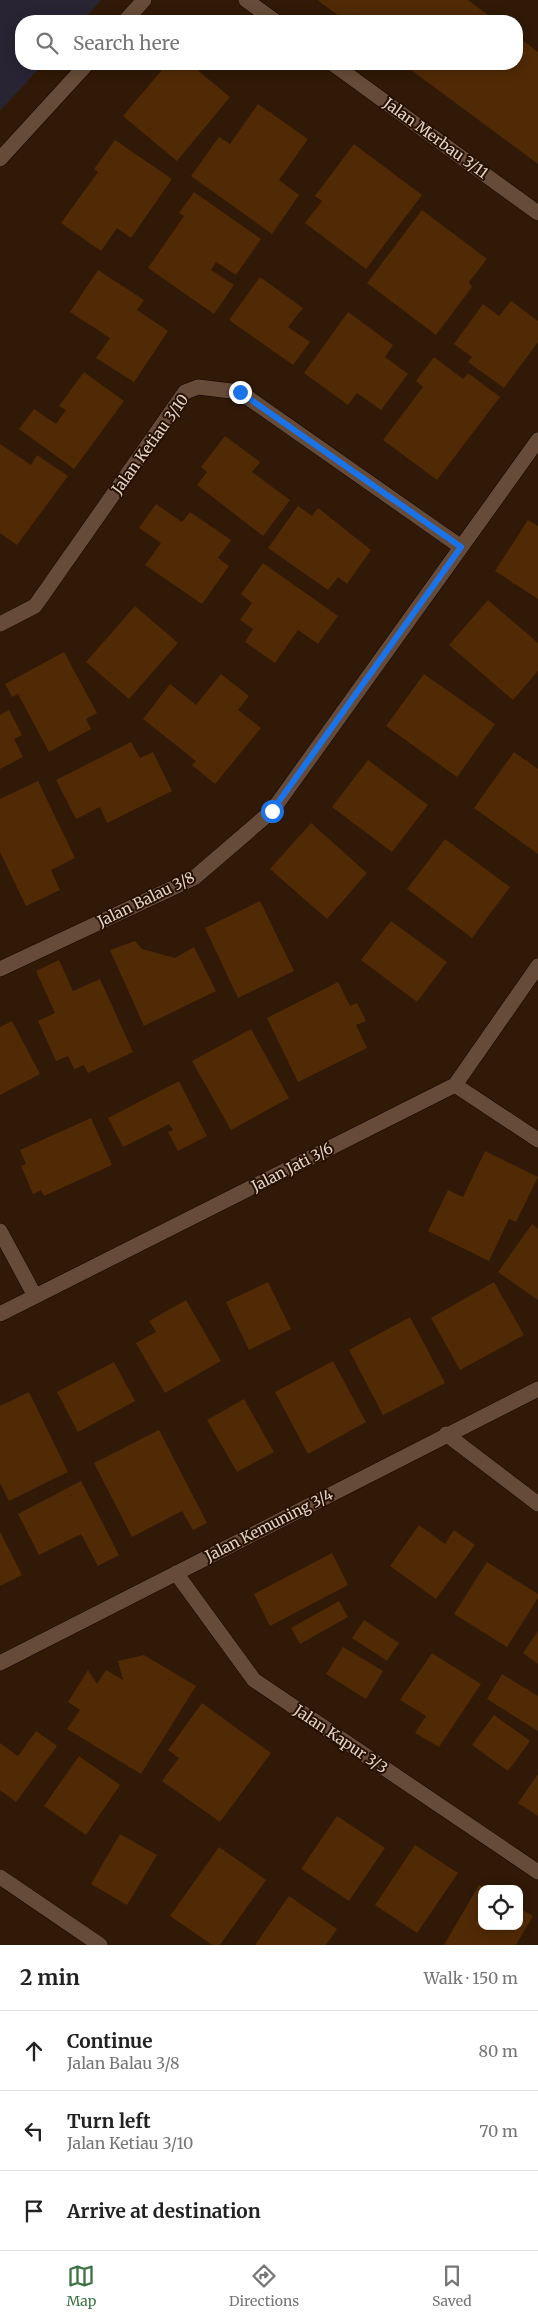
<!DOCTYPE html>
<meta charset="utf-8">
<style>
:root{--surface:#fff;--page:#f6f6f6;--text:#222;--muted:#767676;--line:#e0e0e0;--accent:#3d7343}
body{margin:0;font-family:Merriweather,serif;background:var(--page);color:var(--text)}
.controls{position:absolute;right:15px;bottom:15px;display:grid;overflow:hidden;border-radius:10px;box-shadow:0 2px 12px #0003}
.controls button{width:45px;height:45px;display:grid;place-items:center;padding:0;border:0;border-bottom:1px solid var(--line);background:var(--surface);color:var(--text);font:25px sans-serif}
.stop{position:absolute;width:15px;height:15px;margin:-11px;border:4px solid #1a73e8;border-radius:50%;background:#fff}
.stop.end{background:#1a73e8;border-color:#fff;box-shadow:0 1px 5px #0008}
.list{margin:0;padding:0;list-style:none}
h2{display:flex;justify-content:space-between;align-items:center;height:65px;margin:0;padding:0 20px;font-size:21px}
h2 small{font-size:16px;font-weight:400;color:var(--muted)}
.list li{display:grid;grid-template-columns:32px 1fr auto;gap:15px;align-items:center;box-sizing:border-box;height:80px;padding:0 20px;border-top:1px solid var(--line)}
.list b{display:block;font-size:19px;white-space:nowrap}
.list p{margin:0;font-size:16px;white-space:nowrap;color:var(--muted)}
.list em{font-size:16px;font-style:normal;color:var(--muted)}
.icon{flex:none;width:28px;height:28px;fill:none;stroke:currentColor;stroke-width:2;stroke-linecap:round;stroke-linejoin:round}
.map{position:relative;flex:none;width:538px;height:1945px;overflow:hidden}
.search{position:absolute;background:var(--surface);box-shadow:0 2px 12px #0003;left:15px;right:15px;top:15px;height:55px;display:flex;align-items:center;gap:12px;box-sizing:border-box;padding:0 18px;border-radius:20px;color:var(--muted);font-size:19px}
.sheet{height:305px;background:var(--surface)}
nav{display:flex;justify-content:space-around;align-items:center;box-sizing:border-box;height:70px;border-top:1px solid var(--line);background:var(--surface);font-size:14px;color:var(--muted)}
nav a{display:grid;justify-items:center;gap:2px}
nav .on{color:var(--accent)}
.map>svg:first-child{display:block}
</style>
<div class="map">
<svg width="538" height="1945" viewBox="0 0 538 1945">
<rect width="100%" height="100%" fill="#301906"/>
<path fill="#292434" d="M0 0H101L82 21H21V64H43L0 111Z"/>
<path fill="#502a05" d="M317 0H468L496 21H346Z
M517 36 538 52V164L403 64H517Z
M167 64H190L230 97 177 161 123 116Z
M258 104 308 139 279 180 299 195 272 234 191 176 219 137 230 144Z
M115 140 172 179 131 238 117 228 101 251 61 223 98 172 94 169Z
M354 144 422 195 366 269 305 223 322 201 315 196Z
M194 192 261 239 236 275 216 262 211 270 234 285 214 314 148 268 184 216 179 213Z
M422 210 487 259 469 282 472 287 436 335 367 283Z
M98 270 144 300 137 310 168 331 134 382 96 358 110 338 70 312Z
M260 277 303 308 288 327 310 342 293 365 229 320Z
M511 301 538 321V342L504 388 468 362 472 357 454 344 483 304 499 316Z
M348 312 393 345 385 357 408 374 381 410 357 393 348 405 304 373Z
M434 357 463 379 468 373 500 397 437 480 383 440 423 387 416 381Z
M84 372 124 401 74 469 19 429 34 409 56 424 66 410 59 406Z
M225 436 260 462 252 472 290 500 263 536 197 485 207 472 201 467Z
M0 444 31 465 37 455 68 476 17 545 0 533Z
M156 504 182 522 190 512 231 540 218 558 229 566 202 604 145 565 161 543 139 528Z
M298 506 312 516 318 508 371 550 347 584 338 577 328 590 268 548Z
M528 520 538 526V599L495 571Z
M263 563 338 616 318 644 298 630 275 663 245 642 253 629 240 620 252 603 241 594Z
M488 600 538 643V671L513 700 449 645Z
M135 606 178 643 129 699 86 662Z
M64 652 97 713 86 719 91 729 49 752 18 694 12 697 5 684Z
M221 674 249 696 238 710 261 728 215 784 192 765 196 761 143 719 170 684 196 705Z
M424 674 495 724 457 777 386 726Z
M9 710 22 735 14 739 23 757 0 769V715Z
M131 742 140 758 153 752 172 791 107 823 100 807 76 819 56 780Z
M514 752 538 769V854L474 808Z
M368 760 428 805 392 852 332 807Z
M38 781 75 858 51 870 60 890 26 906 0 852V799Z
M311 823 367 873 327 919 270 869Z
M445 839 510 887 472 938 407 889Z
M260 901 294 971 238 998 205 928Z
M391 921 447 962 417 1002 361 960Z
M135 941 142 949 175 958 194 947 216 991 144 1026 110 950Z
M59 960 73 991 100 979 133 1052 88 1073 84 1065 74 1069 68 1056 56 1061 38 1021 55 1013 36 971Z
M338 982 350 1006 357 1003 366 1021 356 1025 367 1048 298 1082 267 1018Z
M12 1021 40 1074 0 1095V1027Z
M251 1029 289 1098 231 1130 192 1061Z
M179 1081 207 1136 178 1151 168 1132 173 1130 169 1124 123 1147 108 1118Z
M91 1118 112 1165 44 1196 41 1190 33 1194 21 1166 26 1164 20 1150Z
M485 1151 538 1177 516 1222 509 1219 489 1261 428 1231 448 1190 463 1197Z
M532 1224 538 1229V1300L498 1272Z
M268 1282 291 1329 249 1350 226 1302Z
M494 1282 524 1335 460 1370 431 1318Z
M186 1300 221 1361 165 1393 136 1343 156 1332 149 1321Z
M410 1317 445 1383 383 1415 349 1350Z
M333 1361 366 1422 308 1454 275 1392Z
M114 1362 135 1401 78 1432 57 1392Z
M29 1392 68 1472 9 1501 0 1483V1406Z
M244 1399 274 1452 237 1472 207 1420Z
M159 1430 207 1523 193 1530 182 1511 132 1537 94 1463Z
M81 1481 119 1555 98 1566 81 1534 39 1555 18 1514Z
M419 1525 445 1544 454 1530 475 1545 436 1599 390 1566Z
M0 1532 22 1575 0 1586Z
M332 1553 348 1585 270 1626 254 1594Z
M487 1562 538 1594V1598L507 1647 454 1614Z
M339 1601 348 1617 300 1644 291 1628Z
M364 1620 399 1643 387 1661 352 1638Z
M538 1631V1664L523 1653Z
M343 1647 383 1671 366 1699 326 1674Z
M432 1653 481 1684 439 1747 415 1733 426 1716 400 1700Z
M144 1655 196 1686 141 1774 67 1729 80 1710 68 1702 88 1670 97 1684 106 1670 123 1680 118 1661Z
M502 1674 538 1696V1731L487 1699Z
M202 1703 271 1753 220 1822 162 1781 179 1758 168 1750Z
M494 1715 530 1741 508 1771 472 1745Z
M36 1731 57 1746 16 1802 0 1790V1743L18 1756Z
M79 1756 120 1785 86 1835 44 1806Z
M538 1774V1816L518 1803Z
M337 1816 385 1848 349 1901 301 1869Z
M120 1834 157 1855 127 1905 91 1884Z
M415 1845 458 1873 417 1933 375 1905Z
M219 1847 266 1880 220 1945H212L170 1916Z
M479 1885 485 1889H482V1926H519V1908L533 1916 516 1945H444Z
M289 1896 337 1929 326 1945H255Z"/>
<g fill="none" stroke-linecap="round" stroke-linejoin="round">
<g stroke="#170400" stroke-width="16">
<path id="minor" d="M246 0 275 21
M333 64 538 213
M0 624 35 606 185 392 198 387 240 392 461 547
M0 969 194 878 272 811 538 440
M455 1085 538 1140
M0 1231 35 1296
M0 1314 455 1085 538 966
M446 1434 538 1504
M176 1573 254 1680 538 1872
M0 1663 538 1389
M0 1877 100 1945"/>
</g>
<g stroke="#170400" stroke-width="16">
<path id="tertiary" d="M125 21 144 0
M0 159 87 64"/>
</g>
<use href="#minor" stroke="#664c38" stroke-width="15"/>
<use href="#tertiary" stroke="#664c38" stroke-width="15"/>
</g>
<g fill="none" stroke-linecap="round" stroke-linejoin="round">
<path stroke="#1a73e8" stroke-width="6" d="M240 392 461 547 272 811"/>
</g>
<g text-anchor="middle" dominant-baseline="central" stroke-width="4" stroke-linejoin="round" paint-order="stroke">
<g font-size="15" fill="#e1d1c6" stroke="#261000">
<text transform="translate(436 138) rotate(36)">Jalan Merbau 3/11</text>
<text transform="translate(150 444) rotate(-54)">Jalan Ketiau 3/10</text>
<text transform="translate(146 899) rotate(-26)">Jalan Balau 3/8</text>
<text transform="translate(292 1167) rotate(-27)">Jalan Jati 3/6</text>
<text transform="translate(269 1525) rotate(-27)">Jalan Kemuning 3/4</text>
<text transform="translate(341 1739) rotate(34)">Jalan Kapur 3/3</text>
</g>
</g>
</svg>
<div class="controls">
<button><svg class="icon" aria-label="locate" viewBox="0 0 24 24"><circle cx="12" cy="12" r="6"/><path d="M12 2v4M12 18v4M2 12h4M18 12h4"/></svg></button>
</div>
<div class="stop" style="left:272px;top:811px"></div>
<div class="stop end" style="left:240px;top:392px"></div>
<div class="search"><svg class="icon" aria-label="search" viewBox="0 0 24 24"><circle cx="10" cy="10" r="6"/><path d="M15 15l6 6"/></svg>Search here</div>
</div>
<section class="sheet">
<h2>2 min<small>Walk · 150 m</small></h2>
<ul class="list">
<li><svg class="icon" aria-label="ahead" viewBox="0 0 24 24"><path d="M12 20V5M6 11l6-6 6 6"/></svg><div><b>Continue</b><p>Jalan Balau 3/8</p></div><em>80 m</em></li>
<li><svg class="icon" aria-label="left" viewBox="0 0 24 24"><path d="M17 20v-9H6M10 6l-5 5 5 5"/></svg><div><b>Turn left</b><p>Jalan Ketiau 3/10</p></div><em>70 m</em></li>
<li><svg class="icon" aria-label="arrive" viewBox="0 0 24 24"><path d="M6 21V4h12l-3 4 3 4H6"/></svg><div><b>Arrive at destination</b></div></li>
</ul>
</section>
<nav>
<a class="on"><svg class="icon" aria-label="map" viewBox="0 0 24 24"><path d="M3 6l6-2 6 2 6-2v14l-6 2-6-2-6 2zM9 4v14M15 6v14"/></svg>Map</a>
<a><svg class="icon" aria-label="directions" viewBox="0 0 24 24"><path d="M12 3l9 9-9 9-9-9zM9 14v-3h6M13 9l2 2-2 2"/></svg>Directions</a>
<a><svg class="icon" aria-label="saved" viewBox="0 0 24 24"><path d="M7 4h10v16l-5-4-5 4z"/></svg>Saved</a>
</nav>
